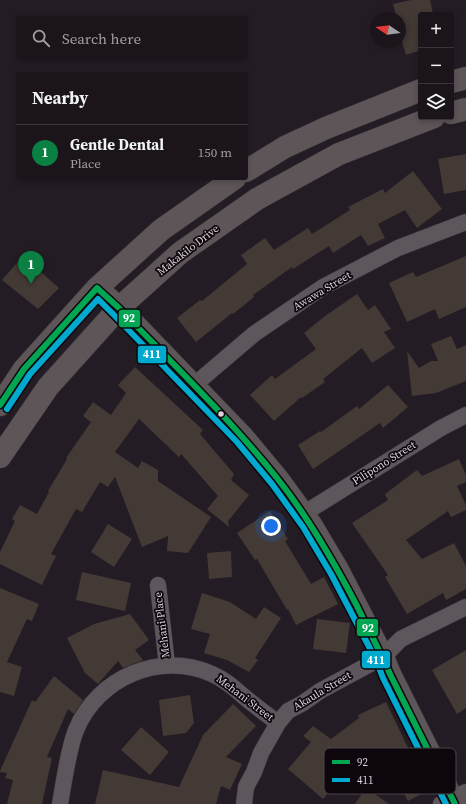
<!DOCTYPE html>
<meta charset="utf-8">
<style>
:root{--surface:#1b151b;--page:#282228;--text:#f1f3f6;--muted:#a09fa3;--line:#39343a;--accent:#0b8043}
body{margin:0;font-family:"Source Serif 4",serif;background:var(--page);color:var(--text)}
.controls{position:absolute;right:12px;top:12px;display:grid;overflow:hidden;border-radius:4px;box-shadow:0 2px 6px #0003}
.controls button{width:36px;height:36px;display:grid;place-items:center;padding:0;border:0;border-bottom:1px solid var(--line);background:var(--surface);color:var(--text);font:20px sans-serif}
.compass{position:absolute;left:370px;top:12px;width:36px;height:36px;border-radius:50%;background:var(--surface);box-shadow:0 2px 6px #0003;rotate:283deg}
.you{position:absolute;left:271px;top:526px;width:14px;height:14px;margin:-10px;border:3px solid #fff;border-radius:50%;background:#1a73e8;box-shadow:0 0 0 6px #1a73e833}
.badge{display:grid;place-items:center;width:26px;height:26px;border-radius:50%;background:var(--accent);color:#fff;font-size:13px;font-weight:700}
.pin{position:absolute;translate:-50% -33px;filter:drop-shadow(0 1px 2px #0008)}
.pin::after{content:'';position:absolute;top:21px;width:14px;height:12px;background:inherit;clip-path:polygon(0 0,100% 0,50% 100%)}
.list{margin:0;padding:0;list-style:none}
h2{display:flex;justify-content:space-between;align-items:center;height:52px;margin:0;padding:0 16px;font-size:17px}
h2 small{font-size:13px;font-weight:400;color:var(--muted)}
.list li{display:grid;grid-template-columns:26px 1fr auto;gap:12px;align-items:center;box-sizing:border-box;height:56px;padding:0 16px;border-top:1px solid var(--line)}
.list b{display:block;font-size:15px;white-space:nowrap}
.list p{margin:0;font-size:13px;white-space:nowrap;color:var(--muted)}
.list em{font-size:13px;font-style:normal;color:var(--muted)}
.icon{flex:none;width:22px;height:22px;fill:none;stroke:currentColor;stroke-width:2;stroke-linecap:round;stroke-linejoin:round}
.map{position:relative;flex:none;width:466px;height:804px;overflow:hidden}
.search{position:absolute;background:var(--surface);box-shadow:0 2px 6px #0003;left:16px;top:16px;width:232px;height:44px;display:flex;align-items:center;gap:10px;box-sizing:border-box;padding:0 14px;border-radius:4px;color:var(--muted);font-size:15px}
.panel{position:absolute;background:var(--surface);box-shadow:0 2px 6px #0003;left:16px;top:72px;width:232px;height:108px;border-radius:4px}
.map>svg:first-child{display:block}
</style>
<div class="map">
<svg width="466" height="804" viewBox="0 0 466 804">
<rect width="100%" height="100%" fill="#241c24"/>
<path fill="#433935" d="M411 0H430L433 14 421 15V50L406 55 400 35V18H397L393 4Z
M466 154V190L444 194 438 159Z
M413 171 442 209 417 228 405 210 378 224 385 238 368 246 361 235 333 253 329 246 293 269 292 267 253 295 254 297 233 314 232 313 196 342 177 318 200 300 202 301 247 264 241 255 265 238 274 250 308 228 312 234 350 210 348 207 383 189 385 193Z
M23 256 59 288 38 309 2 280Z
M466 256V307L439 319 435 309 407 322 389 283 413 272 416 277Z
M357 294 368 310 375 305 391 329 384 332 395 348 372 363 362 348 323 379 325 382 302 398 301 397 274 421 250 395 272 375 275 379 316 349 304 333 325 316Z
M451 336 457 349 466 345V381L436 393 412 396 407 351 419 368 431 361H438L431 344Z
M135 367 203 430 200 434 234 474 231 480 249 495 229 520 228 519 229 527 207 509 218 496 181 454 179 457 139 419 115 452 138 468 142 461 158 470V481L211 517 188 553 167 551 168 536 142 547 115 477 108 487 100 482 82 512 76 509 51 554 56 556 42 585 0 564V552L15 521 12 519 20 505 37 514 49 492 48 491 67 459 66 458 91 422 83 416 93 402 111 415 126 393 118 385Z
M388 385 408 407 383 428 380 423 313 469 298 445 320 431 321 432 357 406 359 409Z
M459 459 466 475V482L457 486 466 505V510L451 517 448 511 406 540 422 559 454 543 466 566V589L446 600 443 593 407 614 385 577 388 575 352 523 388 500 385 494 417 470 422 476Z
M270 511 288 539 285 541 311 584 324 577 338 604 296 625 288 609 287 610 257 559 255 560 237 533Z
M108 524 132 539 114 567 91 552Z
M231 551 232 577 209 579 207 553Z
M82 572 131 583 125 611 76 600Z
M0 588 39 604 32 621 27 619 7 662 22 667 14 696 0 692Z
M202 593 230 602 256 619 264 607 281 618 255 658 258 660 249 672 227 660 204 653 210 634 191 629Z
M130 614 149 640 135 650 143 660 123 668 118 661 98 684 85 673 67 638 94 624Z
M317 619 350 623 346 653 313 649Z
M466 650V708L457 714 432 670Z
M54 676 83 700 74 714 68 709 47 757 52 758 42 804H7L13 780 5 778 7 773 0 772V771L32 700 35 702Z
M190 695 194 723 186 733 163 736 159 700Z
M386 702 411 754 414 752 433 788 408 801 381 751 376 753 374 748 342 769 346 772 323 799 288 769 311 742 303 736 313 726 331 739 359 718 358 715Z
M233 704 256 726 226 757 242 764 230 790 221 786 216 804H95L103 770 179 787 203 735Z
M141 727 169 752 150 775 121 750Z
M366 788 389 804H355Z"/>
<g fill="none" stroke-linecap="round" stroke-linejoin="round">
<g stroke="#3f383e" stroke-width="17">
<path id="street" d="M193 386 254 334 323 287 398 248 466 222
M303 514 441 428 466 415
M158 585 167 665
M60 804C64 782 68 750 76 730 98 677 160 651 212 674 224 679 233 687 242 695 254 705 266 714 278 723
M244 804 246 787 254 772 261 753 278 723 288 711 303 703 320 691 383 657 401 639 466 607
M441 804 466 792"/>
</g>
<g stroke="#3f383e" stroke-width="23">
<path id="secondary" d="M451 82 466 78
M451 113 466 109
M246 171 285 147 326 128 421 90
M97 288 119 308 243 437 278 479 310 523 338 570 383 657 390 674 455 804
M0 405 24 369 97 288 161 230 235 178
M0 457 48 387 119 308 180 253 257 199 339 154 434 117"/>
</g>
<use href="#street" stroke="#5d575d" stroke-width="16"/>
<use href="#secondary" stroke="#5d5557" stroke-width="22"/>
<g stroke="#0d070d" stroke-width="9">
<path id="bus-1" d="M0 405 24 369 97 288 119 308C173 364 229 418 277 478 309 518 334 562 357 606 368 629 380 651 390 674L455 804"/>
</g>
<g stroke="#0d070d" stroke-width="9">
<path id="bus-2" d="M7 409 30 374 98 299 113 314 237 442 272 484 303 527 331 574 376 660 383 678 446 804"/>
</g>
<use href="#bus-1" stroke="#00a651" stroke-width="6"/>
<use href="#bus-2" stroke="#00a9ce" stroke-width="6"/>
</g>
<circle fill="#ddd2dc" stroke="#0d070d" stroke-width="1.5" cx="221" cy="414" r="3.5"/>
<g text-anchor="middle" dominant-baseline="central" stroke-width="3.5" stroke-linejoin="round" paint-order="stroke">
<g font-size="11" fill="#ddd2dc" stroke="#0d070d">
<text transform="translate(188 250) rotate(-38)">Makakilo Drive</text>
<text transform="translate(322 291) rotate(-31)">Awawa Street</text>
<text transform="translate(384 463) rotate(-32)">Pilipono Street</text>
<text transform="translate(162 625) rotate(-97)">Mehani Place</text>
<text transform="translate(322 691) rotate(-31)">Akaula Street</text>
<text transform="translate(245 698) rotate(37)">Mehani Street</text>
</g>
</g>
<rect x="324" y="748" width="132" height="46" rx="6" fill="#0d070d" stroke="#4b444b" stroke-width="1"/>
<rect x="332" y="760" width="18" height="4" fill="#00a651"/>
<rect x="332" y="778" width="18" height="4" fill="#00a9ce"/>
<g font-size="11" fill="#ddd2dc">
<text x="357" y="766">92</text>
<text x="357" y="784">411</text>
</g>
<g stroke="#0d070d" stroke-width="1.5">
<rect x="118" y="309" width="23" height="19" rx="4" fill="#00a651"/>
<rect x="137" y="345" width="30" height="19" rx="4" fill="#00a9ce"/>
<rect x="356" y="618" width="23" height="19" rx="4" fill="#00a651"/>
<rect x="361" y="650" width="30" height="19" rx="4" fill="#00a9ce"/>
</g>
<g font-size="11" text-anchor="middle" font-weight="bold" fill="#fff">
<text x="129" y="322">92</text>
<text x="152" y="358">411</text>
<text x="368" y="632">92</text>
<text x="376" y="664">411</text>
</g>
</svg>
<div class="controls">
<button>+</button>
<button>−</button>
<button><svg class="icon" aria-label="layers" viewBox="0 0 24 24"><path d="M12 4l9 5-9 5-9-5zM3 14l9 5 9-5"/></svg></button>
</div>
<svg class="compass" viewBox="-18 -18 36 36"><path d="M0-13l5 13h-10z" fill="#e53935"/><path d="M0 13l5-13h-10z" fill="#a09fa3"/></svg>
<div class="you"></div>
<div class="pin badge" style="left:31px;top:284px">1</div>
<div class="search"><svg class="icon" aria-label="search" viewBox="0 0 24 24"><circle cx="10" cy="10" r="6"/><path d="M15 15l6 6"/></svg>Search here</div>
<section class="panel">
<h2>Nearby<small></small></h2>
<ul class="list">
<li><span class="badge">1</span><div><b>Gentle Dental</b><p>Place</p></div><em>150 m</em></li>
</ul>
</section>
</div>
